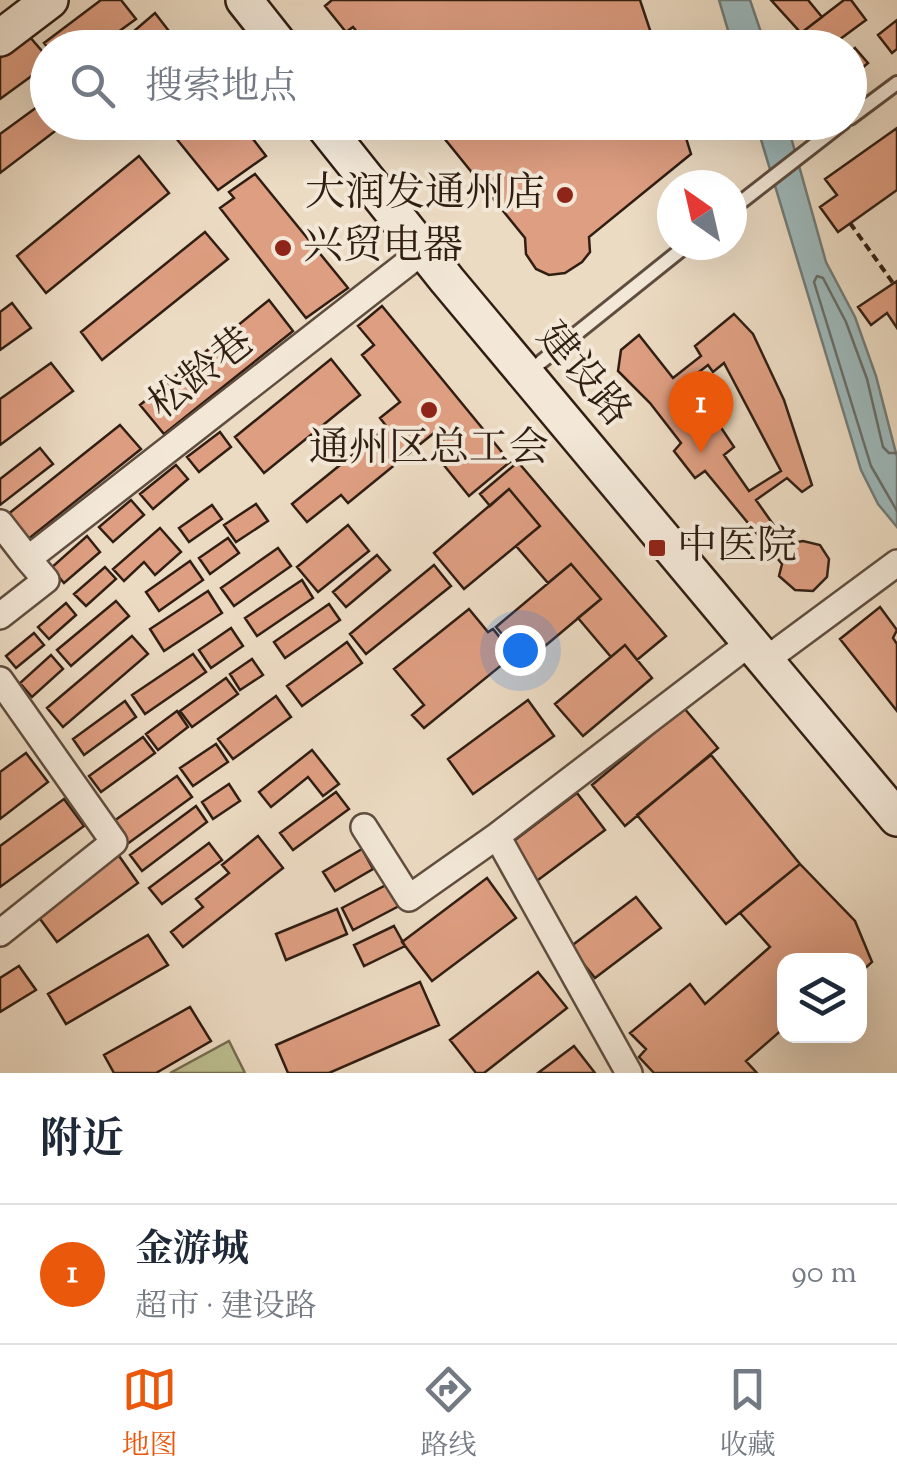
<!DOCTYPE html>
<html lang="zh">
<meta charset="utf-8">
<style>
:root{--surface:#fff;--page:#f6f6f7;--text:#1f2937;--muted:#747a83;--line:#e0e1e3;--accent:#ea580c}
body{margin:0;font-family:"Sorts Mill Goudy","Noto Serif SC",serif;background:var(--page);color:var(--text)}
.controls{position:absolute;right:30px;bottom:30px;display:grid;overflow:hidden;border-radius:20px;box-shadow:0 10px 40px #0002}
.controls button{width:90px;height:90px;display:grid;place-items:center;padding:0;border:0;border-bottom:2px solid var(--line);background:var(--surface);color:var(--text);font:50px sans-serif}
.compass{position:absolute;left:657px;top:170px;width:90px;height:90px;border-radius:50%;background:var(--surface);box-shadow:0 10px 40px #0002;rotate:326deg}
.you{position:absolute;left:520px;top:650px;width:35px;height:35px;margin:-25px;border:8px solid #fff;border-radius:50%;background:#1a73e8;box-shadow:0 0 0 15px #1a73e833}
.badge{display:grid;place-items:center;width:65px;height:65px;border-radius:50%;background:var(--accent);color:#fff;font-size:32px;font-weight:700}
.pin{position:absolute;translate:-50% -82px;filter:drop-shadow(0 2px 5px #0008)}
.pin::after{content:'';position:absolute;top:52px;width:35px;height:30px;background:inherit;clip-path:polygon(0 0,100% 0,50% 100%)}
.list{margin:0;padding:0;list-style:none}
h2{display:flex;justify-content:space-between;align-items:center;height:130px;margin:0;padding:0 40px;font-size:42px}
h2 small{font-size:32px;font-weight:400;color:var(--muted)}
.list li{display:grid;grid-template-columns:65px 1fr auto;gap:30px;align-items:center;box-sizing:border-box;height:140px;padding:0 40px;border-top:2px solid var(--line)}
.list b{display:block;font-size:38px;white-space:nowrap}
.list p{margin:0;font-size:32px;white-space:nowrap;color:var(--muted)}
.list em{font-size:32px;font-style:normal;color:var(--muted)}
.icon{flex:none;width:55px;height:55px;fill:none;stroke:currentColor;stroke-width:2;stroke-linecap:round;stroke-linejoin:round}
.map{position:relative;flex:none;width:897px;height:1073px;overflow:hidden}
.search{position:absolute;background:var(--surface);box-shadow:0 10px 40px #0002;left:30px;right:30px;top:30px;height:110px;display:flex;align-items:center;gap:25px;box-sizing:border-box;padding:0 35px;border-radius:55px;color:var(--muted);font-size:38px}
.sheet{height:270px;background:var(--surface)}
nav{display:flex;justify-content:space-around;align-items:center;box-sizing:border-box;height:140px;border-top:2px solid var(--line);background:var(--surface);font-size:28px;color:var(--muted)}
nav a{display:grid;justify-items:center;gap:5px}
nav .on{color:var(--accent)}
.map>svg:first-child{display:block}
</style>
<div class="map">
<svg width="897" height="1073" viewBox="0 0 897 1073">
<rect width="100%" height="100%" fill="#ecdbc3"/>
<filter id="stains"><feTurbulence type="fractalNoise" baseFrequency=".002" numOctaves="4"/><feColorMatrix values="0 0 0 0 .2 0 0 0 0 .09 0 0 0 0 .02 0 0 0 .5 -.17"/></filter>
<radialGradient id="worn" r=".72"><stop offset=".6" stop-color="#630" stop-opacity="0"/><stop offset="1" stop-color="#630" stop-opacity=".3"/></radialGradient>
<path fill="#bcbe90" stroke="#766e52" stroke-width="2.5" d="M229 1041 245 1073H170Z"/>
<path fill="#9cb9bc" stroke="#717b78" stroke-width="2.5" d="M719 0H750L766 47H733Z
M756 123H787L826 262 855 317 876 376 897 457V527L878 504 861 470Z"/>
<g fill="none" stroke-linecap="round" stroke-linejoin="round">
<path stroke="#666c68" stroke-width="2.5" d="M897 453H889L883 447 867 379 846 322 823 278 817 276 814 282 871 466 897 511"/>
</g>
<path fill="#de9e81" stroke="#301e13" stroke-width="2.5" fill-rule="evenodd" d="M101 0H121L136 19 96 48H48L44 43Z
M332 0H640L656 48H370L353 27 346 32 325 6Z
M771 0H808L822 17 801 33Z
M844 0H851L866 20 828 48H812L801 33Z
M155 13 182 48H146L133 32Z
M897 20V49L892 53 878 35Z
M29 36 48 58V64L0 99V58Z
M855 48 868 63 850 78V52Z
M48 99V122H67L0 173V134Z
M183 122H240L266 156 218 190 171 132Z
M431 122H681L691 154 589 237 590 252 582 262 565 273 549 275 536 269 526 254 525 238Z
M897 128V190L838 232 820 207 837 195 825 179Z
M139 156 169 193 46 293 17 256Z
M255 174 348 288 306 318 220 208 234 198 229 192Z
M205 232 228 259 102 360 81 332Z
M897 281V328L887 313 871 325 858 307Z
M269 300 293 331 164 434 140 405Z
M12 303 31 328 0 350V312Z
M382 306 510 462 469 496 438 458 449 448 435 432 348 503 341 495 307 522 292 504 387 427 380 418 400 402 362 355 374 345 358 326Z
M734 314 753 334 784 400 812 485 802 492 787 478 756 500 787 544 803 541 820 545 829 559 827 577 813 591 795 590 779 576 782 564 705 471 695 478 674 451 681 443 650 403 618 371 621 350 639 335 673 378 701 356 695 346ZM724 363 781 471 749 491 724 455 734 447 714 417 708 420 681 386 708 365 713 372Z
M331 359 360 395 264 473 235 437Z
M51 363 73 391 0 445V399Z
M120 425 141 449 27 540 7 515Z
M220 432 231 447 199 472 187 457Z
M40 448 53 464 0 505V479Z
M518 462 666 636 637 660 625 645 611 657 578 618 601 599 571 564 548 583 516 546 540 526 509 489 490 506 480 494Z
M176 465 188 479 153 509 140 494Z
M509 489 540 526 464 589 434 553Z
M131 500 144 515 113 542 99 527Z
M256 504 268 521 236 542 224 525Z
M212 505 222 519 189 542 179 528Z
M348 525 369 551 318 592 297 567Z
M160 528 181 552 155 575 144 562 124 581 113 569Z
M87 536 100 552 64 583 51 568Z
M228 538 239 553 210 574 199 558Z
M278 548 291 566 234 606 221 588Z
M377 555 390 570 346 607 333 592Z
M190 561 203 580 159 611 146 592Z
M571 564 601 599 526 662 496 627Z
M434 565 451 586 366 654 350 634Z
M105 567 116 579 86 606 74 594Z
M302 580 313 598 257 636 245 618Z
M208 591 222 613 164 651 150 629Z
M116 601 129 616 71 666 57 650Z
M66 603 76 615 49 639 38 627Z
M329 604 340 620 285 658 274 642Z
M880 607 897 630 893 638 897 644V711L840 639Z
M469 609 488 632 493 629 514 655 424 728 412 715 424 705 394 669Z
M231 628 243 646 211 668 199 650Z
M34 633 44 645 16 668 6 656Z
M132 636 148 654 63 727 47 708Z
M347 642 362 663 302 706 287 686Z
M625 645 652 678 583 736 555 704Z
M193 654 206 672 145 714 132 695Z
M51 655 63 669 32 697 20 683Z
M252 659 263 675 240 690 230 674Z
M226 678 238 694 192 727 180 711Z
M276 696 291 717 233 759 218 739Z
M528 700 554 736 473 794 448 759Z
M125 701 136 717 84 755 73 739Z
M684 708 718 748 625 826 592 785Z
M177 711 188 727 158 750 146 734Z
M143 737 155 753 101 792 89 776Z
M216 744 228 762 193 786 180 768Z
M312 750 339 784 323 796 308 777 271 807 259 792Z
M26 753 48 782 0 819V772Z
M711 755 800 864 726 924 637 815Z
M177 776 192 797 123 847 107 826Z
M229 784 240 801 213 819 202 802Z
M336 792 349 809 293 850 280 833Z
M577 793 605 830 534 883 506 847Z
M64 799 84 826 0 887V846Z
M196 806 207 822 142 871 130 855Z
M258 836 283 868 183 947 171 932 203 907 196 899 229 873 222 865Z
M209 843 222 860 162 904 149 888Z
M362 849 373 869 335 891 323 872Z
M117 853 138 883 57 942 35 912Z
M800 864 855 921 872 962 860 973V961H784V1028L746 1061 757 1073H654L639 1057 646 1049 630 1033 690 984 705 1004 770 947 740 913Z
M487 878 516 918 432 981 402 942Z
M388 884 399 906 353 930 342 908Z
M636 897 661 928 595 978 570 947Z
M337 909 347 934 286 960 276 934Z
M394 926 405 946 364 966 354 945Z
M148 935 168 965 66 1024 48 994Z
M19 966 36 990 0 1012V978Z
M538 972 567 1008 484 1073H476L450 1040Z
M420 982 439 1025 329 1073H288L276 1045Z
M190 1007 211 1041 156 1073H114L104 1055Z
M574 1046 595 1073H538Z"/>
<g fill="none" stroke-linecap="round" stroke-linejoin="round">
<g stroke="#5f4d3f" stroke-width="18">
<path id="lane" d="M850 118 897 83
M732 209 844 122
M541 362 687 245"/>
</g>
<g stroke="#5f4d3f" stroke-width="30">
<path id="street" d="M0 523 28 559 423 251
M0 616 46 580 28 559
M778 651 897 563
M0 680 114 842 0 933
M364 827 409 898 497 836
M629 1073 497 836 751 642"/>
</g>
<g stroke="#301e13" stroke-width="40">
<path id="secondary" d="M244 0 282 48
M0 38 50 0
M321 122 447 280 897 818"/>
</g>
<path stroke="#301e13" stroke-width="4" stroke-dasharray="8 5" stroke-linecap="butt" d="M850 223 893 283"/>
<use href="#lane" stroke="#f3e8d8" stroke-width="12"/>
<use href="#street" stroke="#f3e8d8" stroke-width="25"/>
<use href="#secondary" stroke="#f3e8d8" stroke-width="35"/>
</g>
<g fill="#8f2418" stroke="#f3e8d8" stroke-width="4">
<circle cx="565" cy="195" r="10"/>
<circle cx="283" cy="248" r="10"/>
<circle cx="429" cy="410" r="10"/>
<rect x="647" y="538" width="20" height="20" rx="5"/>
</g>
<g text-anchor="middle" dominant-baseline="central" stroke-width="8" stroke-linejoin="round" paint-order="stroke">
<g font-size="40" fill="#301e13" stroke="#f3e8d8" text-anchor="start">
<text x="545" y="195" text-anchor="end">大润发通州店</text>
<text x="303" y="248">兴贸电器</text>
<text x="429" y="450" text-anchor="middle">通州区总工会</text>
<text x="677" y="548">中医院</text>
</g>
<g font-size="40" fill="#301e13" stroke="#f3e8d8">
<text transform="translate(203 375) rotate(-38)">松龄巷</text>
<text transform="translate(582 376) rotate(50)">建设路</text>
</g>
</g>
<rect width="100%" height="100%" filter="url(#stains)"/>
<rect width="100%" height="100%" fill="url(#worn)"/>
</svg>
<div class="controls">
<button><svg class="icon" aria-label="layers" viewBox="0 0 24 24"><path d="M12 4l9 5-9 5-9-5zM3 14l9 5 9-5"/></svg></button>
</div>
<svg class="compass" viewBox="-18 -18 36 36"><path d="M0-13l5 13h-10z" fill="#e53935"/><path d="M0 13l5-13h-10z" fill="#747a83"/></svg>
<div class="you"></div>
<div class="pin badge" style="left:701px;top:453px">1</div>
<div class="search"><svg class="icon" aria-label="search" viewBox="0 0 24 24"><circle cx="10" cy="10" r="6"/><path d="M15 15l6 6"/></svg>搜索地点</div>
</div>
<section class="sheet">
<h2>附近<small></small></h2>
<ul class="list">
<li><span class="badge">1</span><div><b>金游城</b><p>超市 · 建设路</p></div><em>90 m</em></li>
</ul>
</section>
<nav>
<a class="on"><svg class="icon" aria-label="map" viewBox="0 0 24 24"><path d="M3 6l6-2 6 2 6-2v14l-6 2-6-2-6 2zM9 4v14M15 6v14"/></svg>地图</a>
<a><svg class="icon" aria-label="directions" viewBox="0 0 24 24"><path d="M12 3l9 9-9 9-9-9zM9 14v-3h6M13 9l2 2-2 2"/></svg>路线</a>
<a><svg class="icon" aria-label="saved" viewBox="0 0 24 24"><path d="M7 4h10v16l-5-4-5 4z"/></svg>收藏</a>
</nav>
